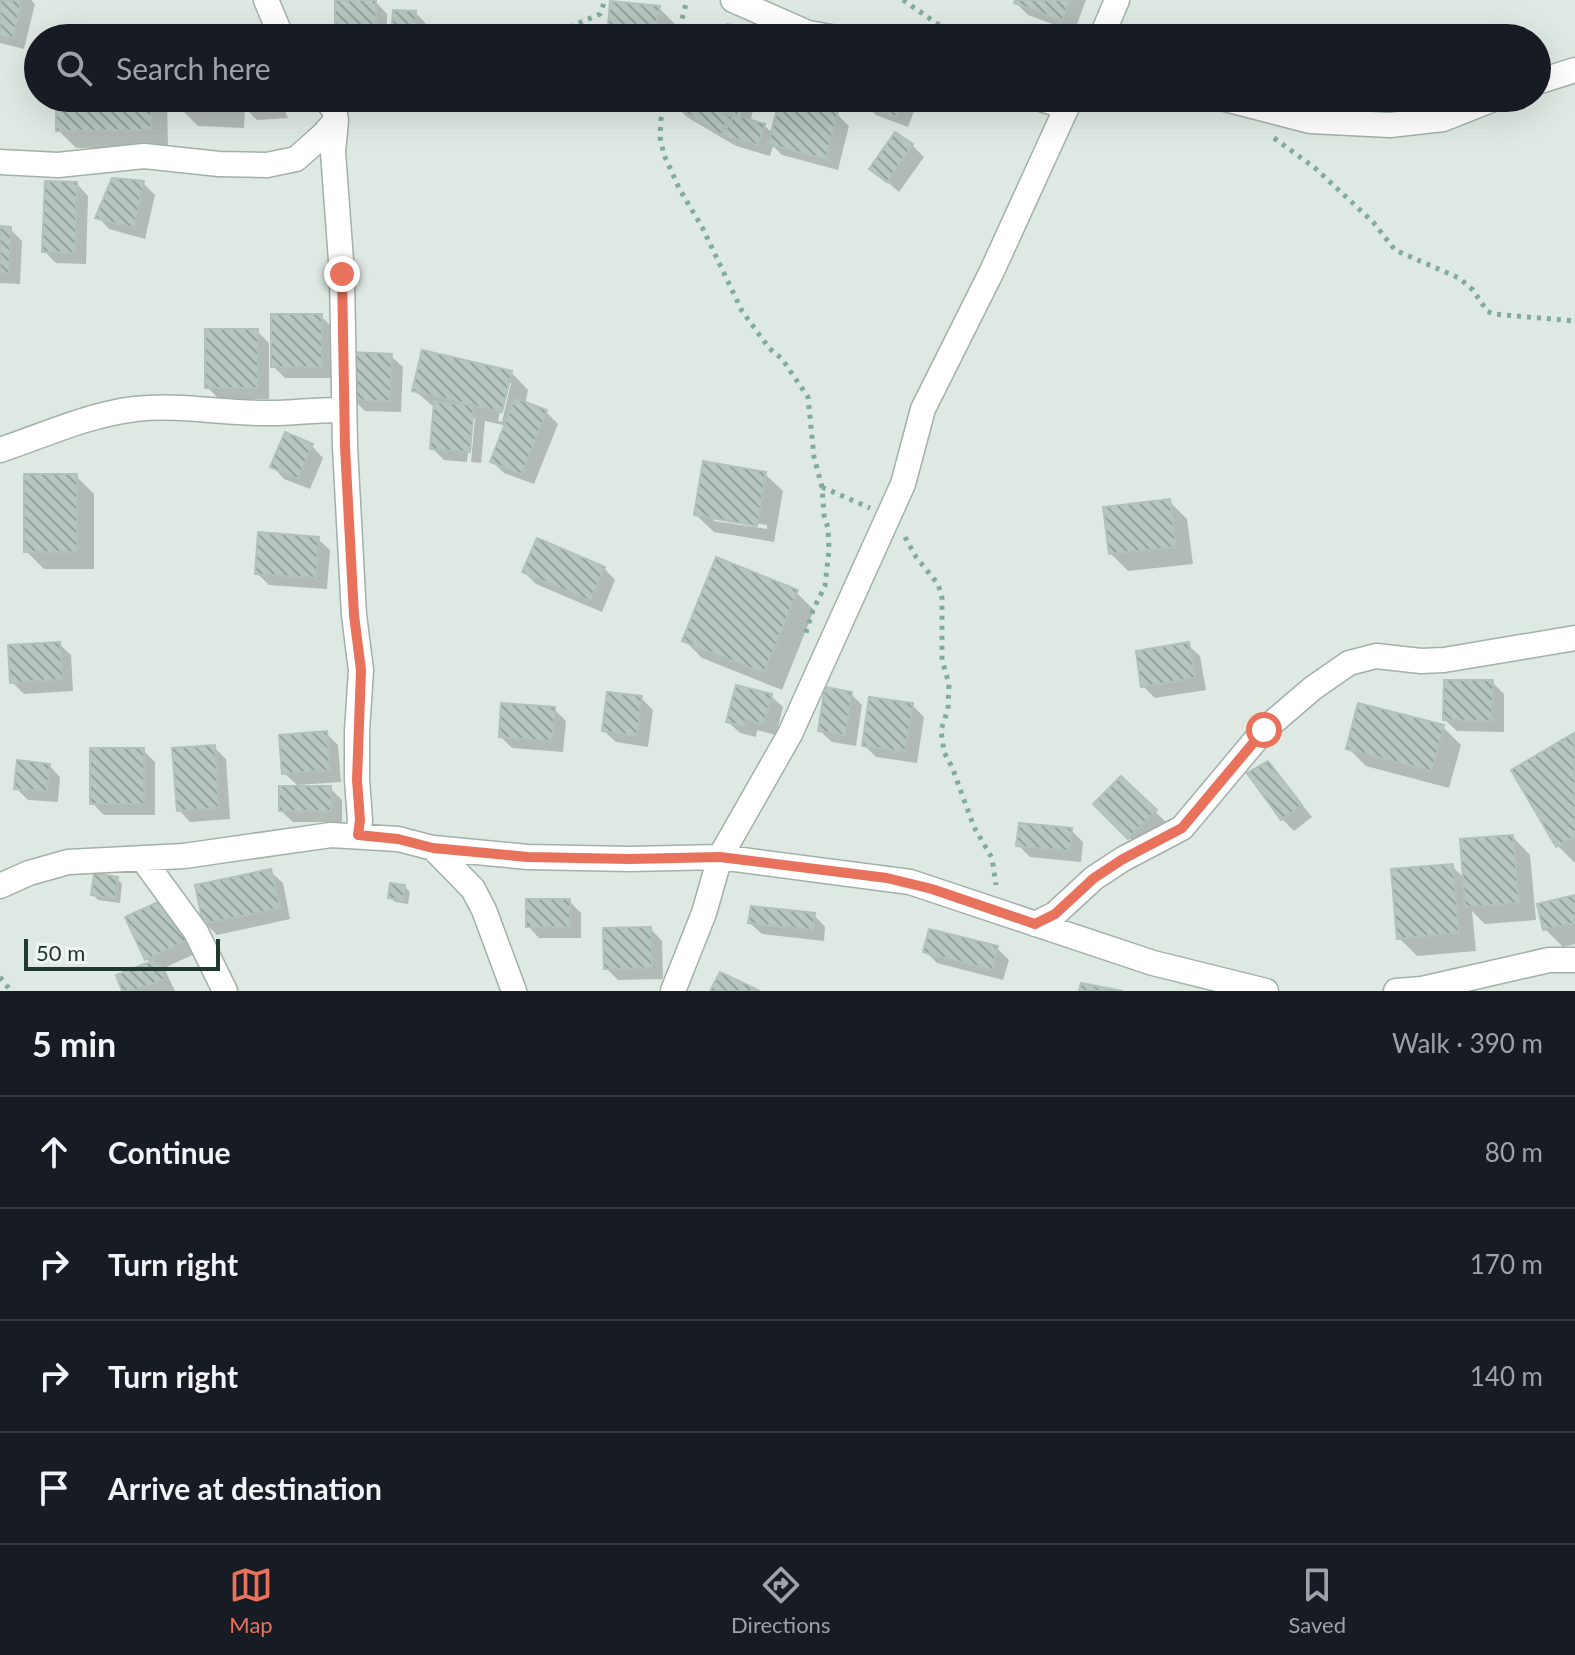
<!DOCTYPE html>
<meta charset="utf-8">
<style>
:root{--surface:#171b24;--page:#242831;--text:#f1f3f6;--muted:#9ea1a6;--line:#363941;--accent:#e9725d}
body{margin:0;font-family:Lato,sans-serif;background:var(--page);color:var(--text)}
.scale{position:absolute;left:24px;bottom:20px;width:196px;box-sizing:border-box;padding-left:8px;border:4px solid #21382f;border-top:0;font-size:22px;line-height:28px;white-space:nowrap;color:#21382f;-webkit-text-stroke:6px #eff6f2;paint-order:stroke}
.stop{position:absolute;width:24px;height:24px;margin:-18px;border:6px solid #e9725d;border-radius:50%;background:#fff}
.stop.end{background:#e9725d;border-color:#fff;box-shadow:0 2px 8px #0008}
.list{margin:0;padding:0;list-style:none}
h2{display:flex;justify-content:space-between;align-items:center;height:104px;margin:0;padding:0 32px;font-size:34px}
h2 small{font-size:26px;font-weight:400;color:var(--muted)}
.list li{display:grid;grid-template-columns:52px 1fr auto;gap:24px;align-items:center;box-sizing:border-box;height:112px;padding:0 32px;border-top:2px solid var(--line)}
.list b{display:block;font-size:30px;white-space:nowrap}
.list em{font-size:26px;font-style:normal;color:var(--muted)}
.icon{flex:none;width:44px;height:44px;fill:none;stroke:currentColor;stroke-width:2;stroke-linecap:round;stroke-linejoin:round}
.map{position:relative;flex:none;width:1575px;height:991px;overflow:hidden}
.search{position:absolute;background:var(--surface);box-shadow:0 8px 32px #0002;left:24px;right:24px;top:24px;height:88px;display:flex;align-items:center;gap:20px;box-sizing:border-box;padding:0 28px;border-radius:44px;color:var(--muted);font-size:30px}
.sheet{height:552px;background:var(--surface)}
nav{display:flex;justify-content:space-around;align-items:center;box-sizing:border-box;height:112px;border-top:2px solid var(--line);background:var(--surface);font-size:22px;color:var(--muted)}
nav a{display:grid;justify-items:center;gap:4px}
nav .on{color:var(--accent)}
.map>svg:first-child{display:block}
</style>
<div class="map">
<svg width="1575" height="991" viewBox="0 0 1575 991">
<defs>
<pattern id="building-back-hatch" width="6" height="6" patternUnits="userSpaceOnUse" patternTransform="scale(2)"><rect width="6" height="6" fill="#b7c6bf"/><path d="M-1 5l2 2M0 0l6 6M5-1l2 2" fill="none" stroke="#94a29c"/></pattern>
</defs>
<rect width="100%" height="100%" fill="#dfe9e3"/>
<path fill="#0003" fill-rule="evenodd" d="M0 0H31L35 4 24 49 0 43Z
M1017 0H1086L1074 32 1028 15 1016 3Z
M376 2 387 14V38H337Z
M659 8 677 26 675 38H609Z
M416 13 427 25V38H393Z
M58 98H167L168 147 76 148 58 130Z
M180 98H280L288 118 257 120 245 108 244 128 198 126 180 108Z
M679 98H699L710 104 712 98H740L733 125 737 126 744 98H756L750 122 764 125 773 134 837 114 849 126 838 170 782 155 773 146 770 156 736 146 687 117 675 105Z
M867 98H919L908 127 876 115 865 104Z
M912 145 924 157 899 192 872 169Z
M143 183 155 195 145 239 109 229 98 217Z
M77 184 88 196 86 264 56 263 44 251Z
M0 228 10 229 22 241 20 284 0 283Z
M321 316 333 328V378H285L273 366Z
M257 331 269 343V399H219L207 387Z
M391 356 403 367 401 412 365 411 353 399Z
M511 372 528 390 525 404 546 412 558 424 534 484 504 473 493 462 507 426 485 421 481 463 471 462 475 418H471L467 462 444 460 432 448 436 409 414 390ZM507 383H511L502 422 498 421Z
M312 446 323 458 310 489 284 479 273 467Z
M765 474 783 491 774 542 714 532 696 515ZM714 516 767 525V529L714 521Z
M76 476 94 494V569H44L26 551Z
M1169 501 1187 519 1193 564 1128 571 1111 554Z
M318 539 330 550 327 589 269 585 257 573Z
M604 568 615 580 602 612 536 584 524 572Z
M796 592 814 610 782 690 702 658 685 641Z
M59 644 71 655 73 691 24 694 12 682Z
M1188 645 1200 656 1206 690 1155 698 1143 686Z
M1492 682 1504 694V732L1457 731 1445 720Z
M851 694 862 705 856 746 832 742 820 731Z
M771 696 783 707 776 735 757 730 756 737 740 733 728 722Z
M641 698 653 710 648 747 616 742 604 731Z
M912 705 924 717 917 763 876 757 864 745Z
M554 709 566 721 563 752 512 748 501 737Z
M1443 727 1461 745 1449 788 1366 766 1348 748Z
M326 733 338 745 341 782 297 785 284 773Z
M1574 736 1575 737V863L1557 845Z
M214 747 226 759 230 819 190 822 179 810Z
M143 750 155 762V815H104L92 803Z
M1268 763 1312 817 1294 831 1282 819Z
M49 765 60 777 58 802 28 800 16 788Z
M1121 779 1167 823 1141 849 1095 804Z
M330 788 342 800V822H293L281 811Z
M1071 830 1083 842 1081 862 1030 857 1019 846Z
M1513 837 1530 855 1536 920 1485 924 1472 911 1476 951 1417 956 1399 938 1452 866 1465 879Z
M271 872 283 883 290 919 217 935 205 923Z
M117 879 122 884 120 903 98 900 93 894Z
M405 887 410 892 408 904 395 902 390 897Z
M1575 898V944L1563 947 1545 929Z
M168 900 199 952 164 968 175 991H124L151 963 147 959Z
M569 901 581 913V938H539L528 926Z
M814 915 825 927 824 941 762 934 750 923Z
M651 929 662 941 663 979 618 980 606 968Z
M997 948 1009 960 1003 980 937 963 926 952Z"/>
<path fill="url(#building-back-hatch)" stroke="#b2c2ba" stroke-width="2" d="M0 0H22L13 38 0 35Z
M335 0H376V38H335Z
M1015 0H1070L1062 21 1014 3Z
M610 1 660 6 654 38H607Z
M393 10 416 11 415 38H391Z
M727 24 757 31 756 38H723Z
M56 98H151V130L56 131Z
M178 98H228L227 111 178 109Z
M243 98H274L278 107 243 109Z
M677 98H703L734 116 722 135 673 105Z
M710 98H742L738 116 707 109Z
M780 98 838 112 826 159 768 144Z
M865 98H903L896 117 862 104Z
M729 113 765 124 758 145 722 135Z
M895 132 913 144 887 182 869 169Z
M112 178 144 181 134 228 95 218Z
M45 181 77 182 75 253 42 252Z
M0 226 11 227 9 274 0 273Z
M271 314H322V367H271Z
M205 329H258V388H205Z
M422 350 512 371 502 412 412 391Z
M352 352 392 354 390 401 351 400Z
M515 398 547 410 522 474 490 462Z
M434 402 474 405 470 452 430 449Z
M285 432 313 444 298 479 270 467Z
M703 461 766 472 757 526 694 515Z
M24 474H77V552H24Z
M1170 499 1176 547 1109 554 1103 507Z
M258 532 319 537 316 578 255 574Z
M537 538 605 567 590 601 522 572Z
M716 557 798 590 764 673 682 641Z
M60 642 63 679 10 683 8 645Z
M1189 642 1195 678 1141 687 1136 651Z
M1444 680H1493L1492 721 1443 720Z
M736 685 772 694 764 724 746 720 744 726 726 722Z
M825 687 852 692 845 735 818 731Z
M607 692 642 696 637 736 602 731Z
M869 697 913 703 905 752 862 746Z
M501 703 555 707 552 741 499 737Z
M1358 703 1444 725 1432 771 1346 749Z
M327 731 330 770 282 774 279 735Z
M1574 733 1575 836 1556 847 1511 770Z
M215 745 219 808 177 811 172 748Z
M90 748H144V804H90Z
M17 760 50 764 47 791 14 789Z
M1268 761 1302 805 1281 820 1247 773Z
M1121 776 1157 810 1128 839 1093 804Z
M279 786H331V811H279Z
M1019 823 1072 828 1070 851 1016 846Z
M1513 835 1519 903 1465 907 1460 839Z
M1453 864 1459 933 1397 939 1391 869Z
M271 869 280 908 203 924 195 885Z
M94 873 118 877 115 899 91 895Z
M390 883 405 885 403 900 388 898Z
M1575 895V923L1543 930 1537 904Z
M169 897 188 940 145 960 125 917Z
M526 899H570V927H526Z
M751 906 815 913 813 930 748 923Z
M651 927 652 968 604 969 603 928Z
M929 929 998 946 992 970 923 952Z
M157 959 165 979 134 991H122L116 975Z
M720 972 760 991H710Z
M1081 983 1123 991H1079Z"/>
<g fill="none" stroke-linecap="round" stroke-linejoin="round">
<g stroke="#a2b0a9" stroke-width="27">
<path id="minor" d="M266 0 282 38
M733 0 808 33 837 38
M1101 38 1117 0
M1537 82 1575 70
M324 98 334 109 336 120 333 152 342 274 345 447 354 615 361 670 357 731V780L360 820 358 835
M1038 98 1067 107
M1221 98 1310 121 1390 125 1443 119 1496 98
M0 162 58 165 144 156 219 164 267 165 296 159 323 135 336 120
M0 450C45 435 87 415 135 409 178 404 221 413 264 413 290 414 316 409 343 410
M433 848 473 889 484 910 514 991
M142 858 196 932 225 991
M0 886 29 873 68 862 184 856 331 835 398 839 433 848 528 857 630 859 720 857 910 882 1153 963 1266 991
M1035 924 1055 914 1094 878 1123 859 1182 828 1264 730 1313 688 1349 663 1376 656 1421 661 1444 660 1575 638
M673 991 704 913 720 857 790 734 903 484 923 409 992 271 1071 98
M1396 991 1422 989 1549 960H1575"/>
</g>
<path stroke="#81ab9a" stroke-width="5" stroke-dasharray="4 6" stroke-linecap="butt" d="M903 0 958 38
M553 38 563 30 600 14 605 0
M677 38 687 0
M668 98 661 119 660 137 664 155 680 190 702 227 742 311 769 348 782 359 808 397 814 457 822 487 824 515 828 528 829 550 825 586 813 610 805 636
M356 110 371 98
M1274 138 1315 168 1373 222 1395 250 1459 278 1473 290 1487 311 1493 314 1575 321
M822 487 870 508
M905 537 916 557 938 584 942 598V660L949 684 948 709 941 730 944 752 952 767 974 827 992 858 996 885
M0 977 11 991"/>
<use href="#minor" stroke="#fff" stroke-width="24"/>
</g>
<g fill="none" stroke-linecap="round" stroke-linejoin="round">
<path stroke="#e9725d" stroke-width="10" d="M342 274 345 447 354 615 361 670 357 780 360 820 358 835 398 839 433 848 528 857 630 859 720 857 887 878 932 889 1035 924 1055 914 1094 878 1123 859 1182 828 1264 730"/>
</g>
</svg>
<div class="scale">50 m</div>
<div class="stop" style="left:1264px;top:730px"></div>
<div class="stop end" style="left:342px;top:274px"></div>
<div class="search"><svg class="icon" aria-label="search" viewBox="0 0 24 24"><circle cx="10" cy="10" r="6"/><path d="M15 15l6 6"/></svg>Search here</div>
</div>
<section class="sheet">
<h2>5 min<small>Walk · 390 m</small></h2>
<ul class="list">
<li><svg class="icon" aria-label="ahead" viewBox="0 0 24 24"><path d="M12 20V5M6 11l6-6 6 6"/></svg><div><b>Continue</b></div><em>80 m</em></li>
<li><svg class="icon" aria-label="right" viewBox="0 0 24 24"><path d="M7 20v-9h11M14 6l5 5-5 5"/></svg><div><b>Turn right</b></div><em>170 m</em></li>
<li><svg class="icon" aria-label="right" viewBox="0 0 24 24"><path d="M7 20v-9h11M14 6l5 5-5 5"/></svg><div><b>Turn right</b></div><em>140 m</em></li>
<li><svg class="icon" aria-label="arrive" viewBox="0 0 24 24"><path d="M6 21V4h12l-3 4 3 4H6"/></svg><div><b>Arrive at destination</b></div></li>
</ul>
</section>
<nav>
<a class="on"><svg class="icon" aria-label="map" viewBox="0 0 24 24"><path d="M3 6l6-2 6 2 6-2v14l-6 2-6-2-6 2zM9 4v14M15 6v14"/></svg>Map</a>
<a><svg class="icon" aria-label="directions" viewBox="0 0 24 24"><path d="M12 3l9 9-9 9-9-9zM9 14v-3h6M13 9l2 2-2 2"/></svg>Directions</a>
<a><svg class="icon" aria-label="saved" viewBox="0 0 24 24"><path d="M7 4h10v16l-5-4-5 4z"/></svg>Saved</a>
</nav>
